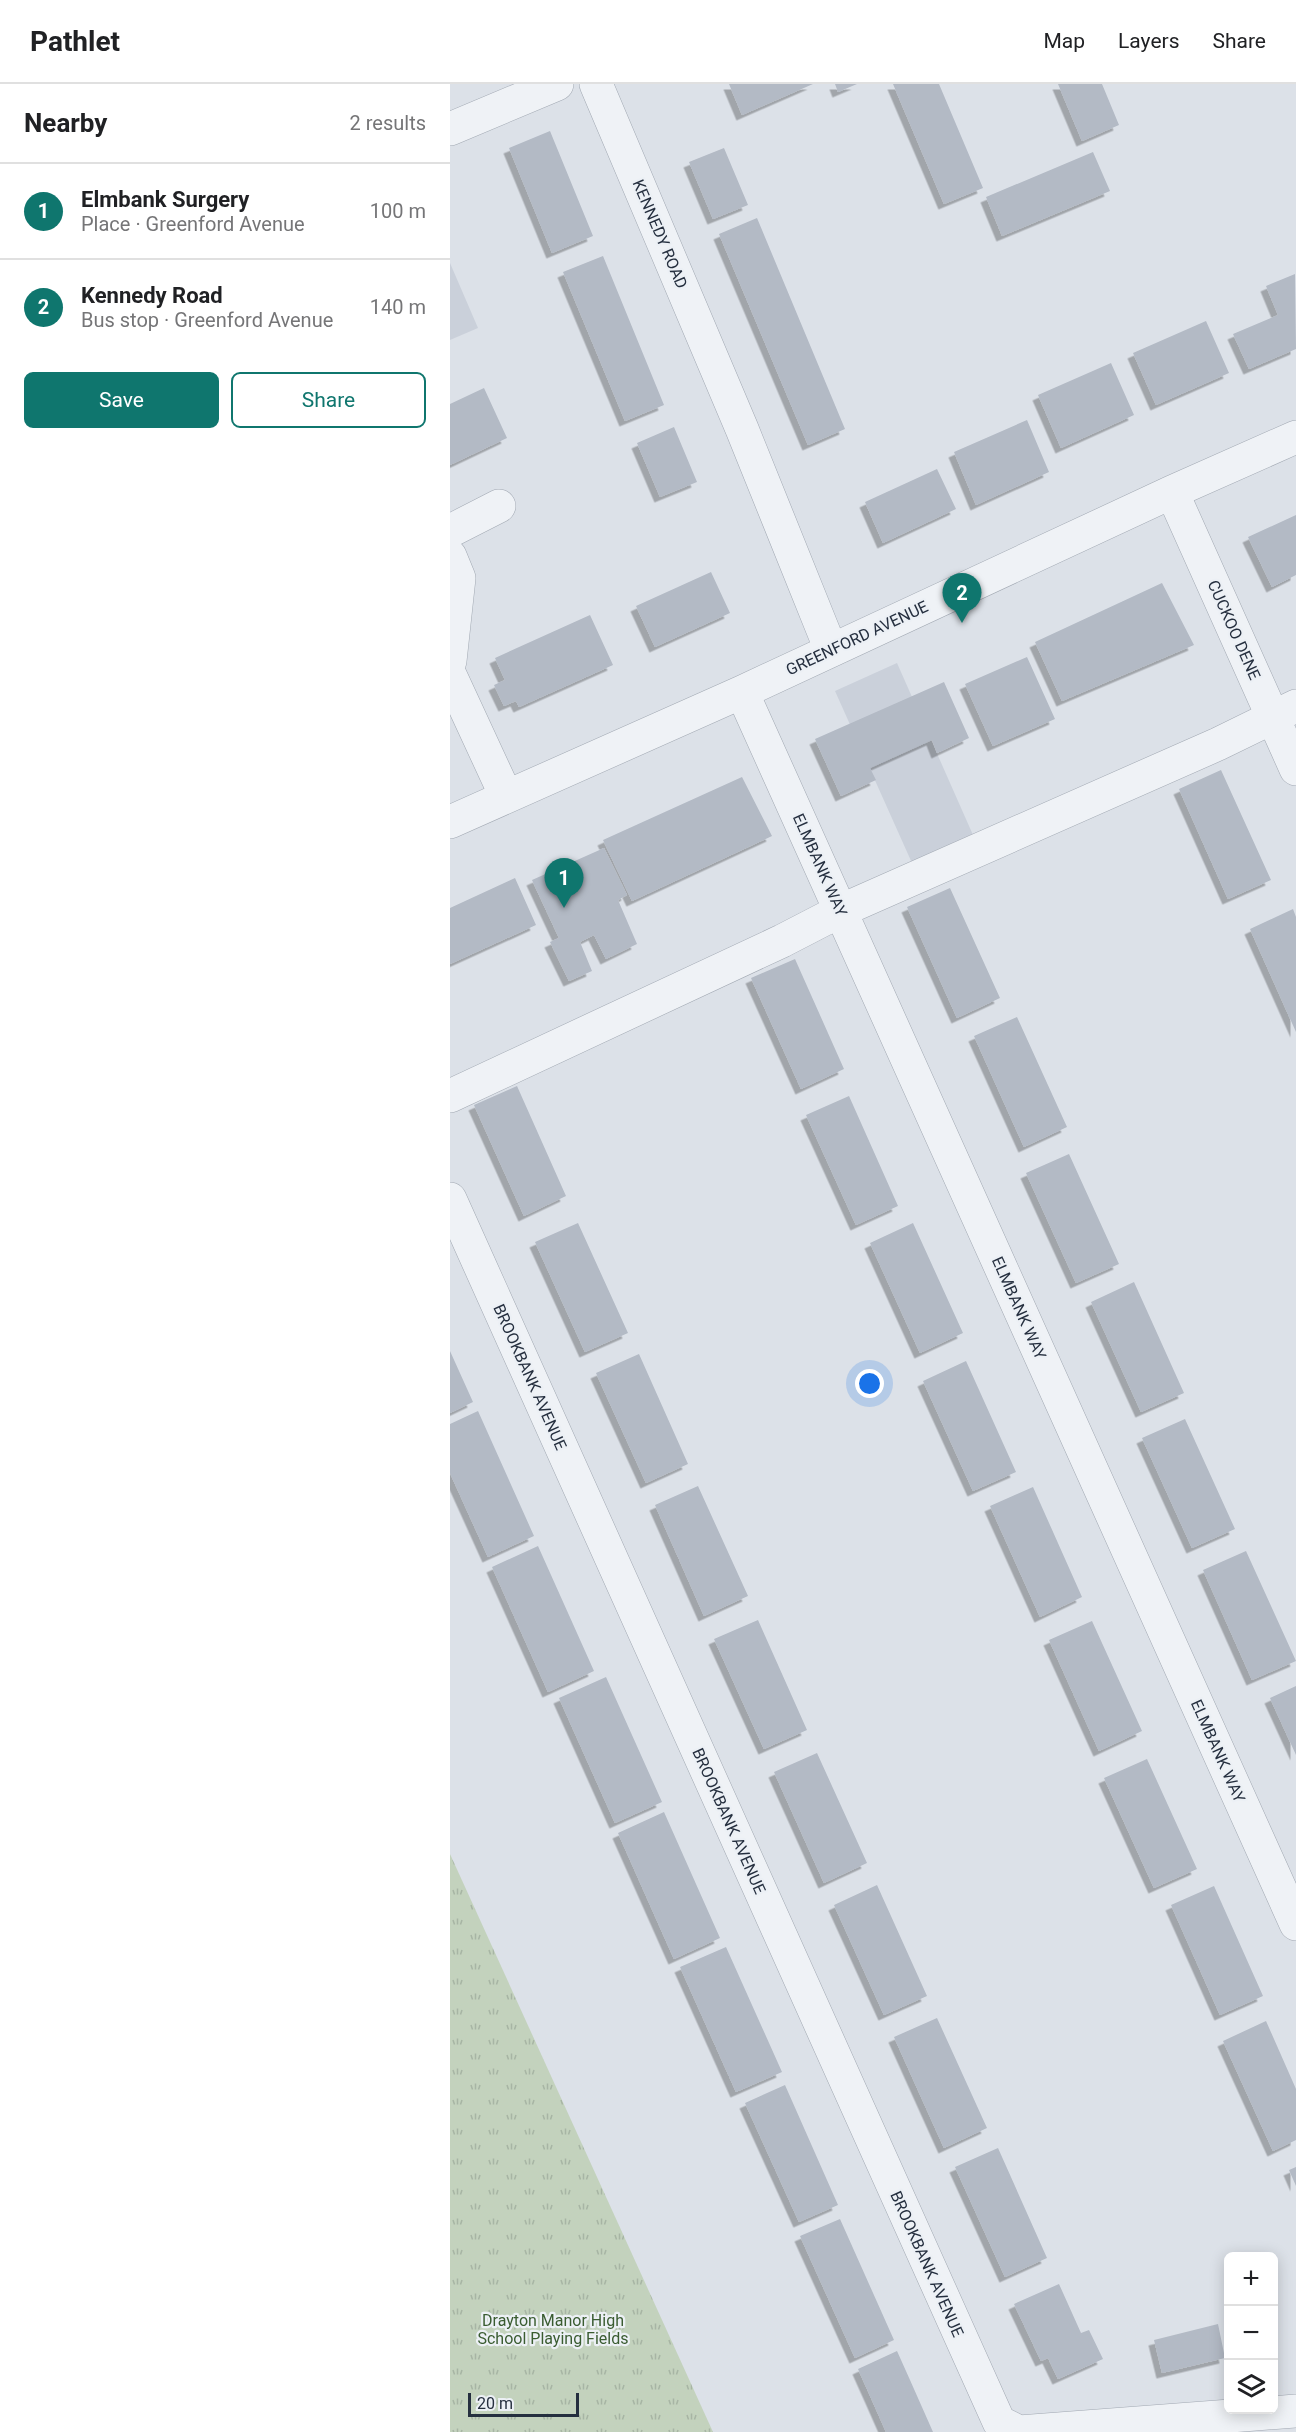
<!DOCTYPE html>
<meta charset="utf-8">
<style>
:root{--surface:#fff;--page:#f2f2f2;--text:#202124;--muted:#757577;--line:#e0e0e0;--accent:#0f766e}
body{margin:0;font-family:Roboto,sans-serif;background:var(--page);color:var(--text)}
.controls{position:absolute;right:18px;bottom:18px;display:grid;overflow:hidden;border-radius:9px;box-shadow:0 3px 15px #0003}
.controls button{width:54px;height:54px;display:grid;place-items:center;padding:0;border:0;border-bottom:2px solid var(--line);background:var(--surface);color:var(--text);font:30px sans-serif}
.scale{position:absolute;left:18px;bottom:15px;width:111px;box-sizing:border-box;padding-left:6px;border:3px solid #252f3f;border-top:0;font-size:16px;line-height:21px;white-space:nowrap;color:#252f3f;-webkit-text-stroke:4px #ecf0f5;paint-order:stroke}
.you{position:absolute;left:420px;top:1300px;width:21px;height:21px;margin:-15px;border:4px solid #fff;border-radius:50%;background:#1a73e8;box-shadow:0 0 0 9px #1a73e833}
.badge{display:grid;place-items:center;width:39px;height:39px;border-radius:50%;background:var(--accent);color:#fff;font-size:20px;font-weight:700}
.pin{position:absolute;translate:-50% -50px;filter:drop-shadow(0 2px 3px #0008)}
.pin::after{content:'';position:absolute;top:32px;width:21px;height:18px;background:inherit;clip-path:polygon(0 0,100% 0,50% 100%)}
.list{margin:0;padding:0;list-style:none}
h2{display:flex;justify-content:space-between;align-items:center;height:78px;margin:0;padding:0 24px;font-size:26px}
h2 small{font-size:20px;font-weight:400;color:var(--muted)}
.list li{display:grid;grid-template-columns:39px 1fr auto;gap:18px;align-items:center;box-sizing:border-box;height:96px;padding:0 24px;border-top:2px solid var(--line)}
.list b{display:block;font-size:22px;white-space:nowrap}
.list p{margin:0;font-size:20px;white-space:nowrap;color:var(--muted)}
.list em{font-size:20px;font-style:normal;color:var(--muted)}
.actions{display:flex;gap:12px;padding:18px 24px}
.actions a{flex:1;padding:14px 0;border:2px solid var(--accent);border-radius:9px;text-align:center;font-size:21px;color:var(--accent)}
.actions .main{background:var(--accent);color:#fff}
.icon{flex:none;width:33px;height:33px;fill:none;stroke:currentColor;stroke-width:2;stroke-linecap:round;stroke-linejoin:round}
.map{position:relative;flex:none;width:846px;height:2348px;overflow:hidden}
header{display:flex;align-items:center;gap:36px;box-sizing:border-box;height:84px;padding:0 30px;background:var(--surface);border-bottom:2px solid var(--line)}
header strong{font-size:28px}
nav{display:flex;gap:33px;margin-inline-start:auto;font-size:21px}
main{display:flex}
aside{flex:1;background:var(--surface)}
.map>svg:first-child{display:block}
</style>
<header>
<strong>Pathlet</strong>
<nav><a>Map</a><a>Layers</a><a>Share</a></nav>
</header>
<main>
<aside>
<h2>Nearby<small>2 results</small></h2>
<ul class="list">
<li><span class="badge">1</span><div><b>Elmbank Surgery</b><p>Place · Greenford Avenue</p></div><em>100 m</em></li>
<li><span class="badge">2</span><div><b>Kennedy Road</b><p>Bus stop · Greenford Avenue</p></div><em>140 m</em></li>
</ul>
<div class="actions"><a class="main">Save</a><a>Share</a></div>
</aside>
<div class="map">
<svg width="846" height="2348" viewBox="0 0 846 2348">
<defs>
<pattern id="park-tufts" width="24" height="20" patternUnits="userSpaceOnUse" patternTransform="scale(1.5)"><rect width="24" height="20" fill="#c3d2bd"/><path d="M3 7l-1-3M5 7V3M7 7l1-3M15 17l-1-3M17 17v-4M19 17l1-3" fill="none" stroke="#a7b5a4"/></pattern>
<filter id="shadow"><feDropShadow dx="-5.5" dy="5.5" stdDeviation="0" flood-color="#0004"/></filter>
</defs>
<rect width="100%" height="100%" fill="#dce1e8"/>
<path fill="#cad0da" d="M0 179 28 244 0 256Z
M447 579 527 760 466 788 385 607Z"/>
<path fill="url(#park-tufts)" d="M0 1770 263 2348H0Z"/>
<path fill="#b3bac5" filter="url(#shadow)" d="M279 0H363L292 31Z
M385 0H407L388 8Z
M443 0H489L533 104 494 120Z
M608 0H652L669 41 632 57Z
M100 47 143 152 102 169 59 64Z
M274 64 298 121 263 135 239 78Z
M643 68 660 107 552 152 536 113Z
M307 134 395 345 358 361 269 150Z
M153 172 214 321 175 337 113 188Z
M845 190 846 265 799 285 783 250 828 231 816 202Z
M756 237 779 289 706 321 683 269Z
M661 279 684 331 611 364 588 311Z
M34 304 57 354 0 381V320Z
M577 336 599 388 526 421 504 368Z
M224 343 247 398 210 413 187 359Z
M487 385 506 425 433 459 415 418Z
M846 431V491L822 503 798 453Z
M261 488 280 529 205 563 186 522Z
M712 499 744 561 612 617 585 558Z
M140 531 163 581 69 623 66 617 54 622 44 601 55 596 45 574Z
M577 573 605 635 543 662 515 600Z
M494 598 519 654 487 669 482 656 420 684 426 696 391 712 365 655Z
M771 686 821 796 778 815 729 705Z
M292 693 322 752 182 817 153 756Z
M154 764 177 811 168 816 187 860 156 875 144 851 130 858 142 887 119 897 100 858 109 854 82 796Z
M65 794 86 841 0 880V824Z
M500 804 550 914 507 934 457 823Z
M843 825 846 833V948L800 845Z
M345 875 394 985 351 1005 301 894Z
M567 933 617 1043 574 1063 524 952Z
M67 1002 116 1112 74 1132 24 1021Z
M399 1012 448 1122 406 1141 356 1031Z
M619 1070 669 1180 626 1199 576 1089Z
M128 1139 178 1249 135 1268 85 1158Z
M463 1139 513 1249 470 1269 420 1159Z
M684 1198 734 1309 691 1328 641 1218Z
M0 1267 23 1318 0 1329Z
M189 1270 238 1380 196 1399 146 1289Z
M516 1277 566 1388 523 1407 473 1297Z
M28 1327 84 1452 38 1473 0 1389V1340Z
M735 1335 785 1445 742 1464 692 1354Z
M248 1402 298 1512 254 1532 205 1421Z
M583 1403 632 1513 590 1533 540 1422Z
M88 1462 144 1587 98 1608 42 1483Z
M796 1467 846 1577 802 1596 753 1486Z
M308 1536 357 1646 314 1665 264 1555Z
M642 1537 692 1647 649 1667 599 1556Z
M156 1593 212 1718 165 1739 109 1614Z
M846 1602V1671L820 1614Z
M367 1669 417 1779 374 1799 324 1688Z
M697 1675 747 1785 704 1804 654 1694Z
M214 1728 270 1854 224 1875 168 1749Z
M427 1801 477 1912 434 1931 384 1821Z
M764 1802 813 1912 770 1931 721 1821Z
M276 1863 332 1988 286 2008 230 1883Z
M487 1934 537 2044 494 2064 444 1953Z
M816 1937 846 2005V2056L823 2067 773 1957Z
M335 2001 388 2121 349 2138 295 2019Z
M548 2064 597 2174 555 2193 505 2083Z
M846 2083V2102L839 2086Z
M390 2135 444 2256 405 2274 350 2152Z
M609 2200 631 2249 639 2246 653 2275 608 2295 598 2274 591 2277 564 2220Z
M768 2240 775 2274 712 2289 704 2256Z
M447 2267 460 2296 483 2348H436L421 2314 408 2285Z"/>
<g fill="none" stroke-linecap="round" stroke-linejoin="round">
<g stroke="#a1a8b2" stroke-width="34">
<path id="minor" d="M146 0 292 345 381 566
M0 45 107 0
M722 408 846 685
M0 447 49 422
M0 472 9 494 0 577
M0 591 56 712
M292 608 846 1840
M0 738 292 608 722 408 846 353
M0 1012 332 857 390 827 768 660 846 622
M0 1115 549 2338 569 2348 846 2327"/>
</g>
<use href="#minor" stroke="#eff2f6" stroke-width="33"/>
</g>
<g text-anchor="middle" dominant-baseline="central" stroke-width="4.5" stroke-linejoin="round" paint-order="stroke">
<g font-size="16" fill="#252f3f" stroke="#ecf0f5">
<text transform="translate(210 150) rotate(67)">KENNEDY ROAD</text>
<text transform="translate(784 546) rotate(66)">CUCKOO DENE</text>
<text transform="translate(407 554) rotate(-25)">GREENFORD AVENUE</text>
<text transform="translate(370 781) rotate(66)">ELMBANK WAY</text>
<text transform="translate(569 1224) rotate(66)">ELMBANK WAY</text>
<text transform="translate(80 1293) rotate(66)">BROOKBANK AVENUE</text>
<text transform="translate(768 1667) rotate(66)">ELMBANK WAY</text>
<text transform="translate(279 1737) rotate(66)">BROOKBANK AVENUE</text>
<text transform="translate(477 2180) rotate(66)">BROOKBANK AVENUE</text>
</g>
<g font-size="16" fill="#3a5c31" stroke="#ecf0f5">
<text x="103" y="2236">Drayton Manor High<tspan x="103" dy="18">School Playing Fields</tspan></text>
</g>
</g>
</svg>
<div class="controls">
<button>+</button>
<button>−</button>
<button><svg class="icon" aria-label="layers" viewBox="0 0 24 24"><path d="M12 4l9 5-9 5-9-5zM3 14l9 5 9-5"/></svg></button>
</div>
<div class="scale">20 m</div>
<div class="you"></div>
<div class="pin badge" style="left:114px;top:824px">1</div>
<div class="pin badge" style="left:512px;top:539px">2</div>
</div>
</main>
